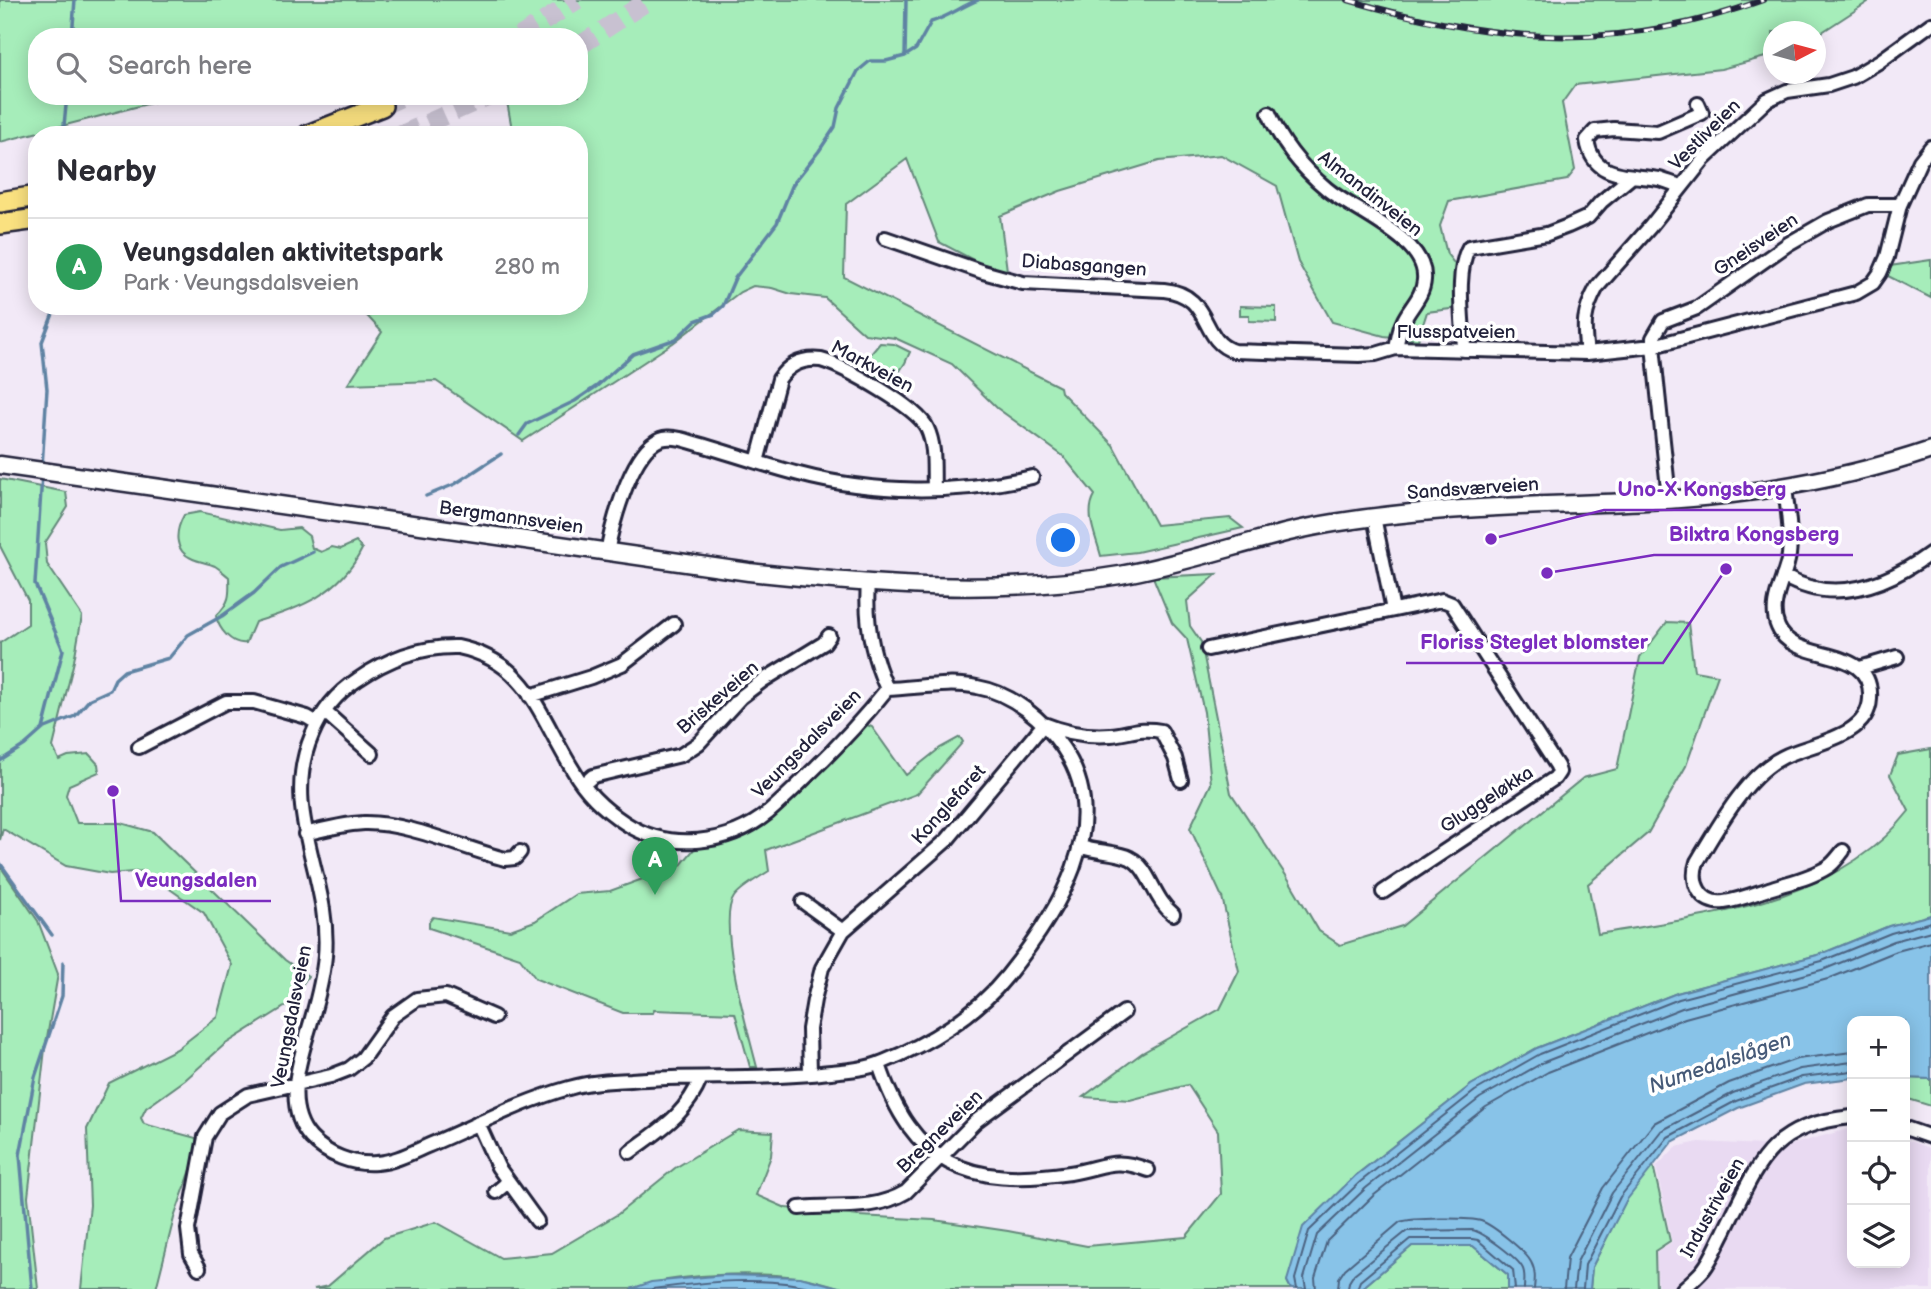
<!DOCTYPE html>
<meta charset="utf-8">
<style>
:root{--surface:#fff;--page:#f2f2f3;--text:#2b2b33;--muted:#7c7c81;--line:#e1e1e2;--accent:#b45309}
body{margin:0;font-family:"Balsamiq Sans",sans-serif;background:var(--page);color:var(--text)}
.controls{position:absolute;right:21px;bottom:21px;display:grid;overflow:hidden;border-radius:14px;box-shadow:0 4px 18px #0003}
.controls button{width:63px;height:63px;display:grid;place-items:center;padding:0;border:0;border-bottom:2px solid var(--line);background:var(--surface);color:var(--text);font:35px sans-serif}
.compass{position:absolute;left:1763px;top:21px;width:63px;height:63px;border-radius:50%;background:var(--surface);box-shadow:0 4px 18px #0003;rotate:84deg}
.you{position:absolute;left:1064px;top:541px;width:24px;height:24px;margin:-18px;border:5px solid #fff;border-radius:50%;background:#1a73e8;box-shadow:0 0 0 10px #1a73e833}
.badge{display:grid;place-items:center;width:46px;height:46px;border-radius:50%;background:var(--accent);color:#fff;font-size:23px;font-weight:700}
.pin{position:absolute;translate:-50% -58px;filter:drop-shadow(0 2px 4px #0008)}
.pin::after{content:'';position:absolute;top:37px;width:24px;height:21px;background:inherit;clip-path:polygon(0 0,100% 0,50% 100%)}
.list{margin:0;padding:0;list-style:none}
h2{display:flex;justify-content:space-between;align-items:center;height:91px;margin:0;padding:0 28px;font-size:30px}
h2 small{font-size:23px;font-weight:400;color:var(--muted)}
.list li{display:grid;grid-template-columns:46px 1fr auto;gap:21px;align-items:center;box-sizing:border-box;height:98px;padding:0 28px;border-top:2px solid var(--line)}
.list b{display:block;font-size:26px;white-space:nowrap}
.list p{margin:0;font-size:23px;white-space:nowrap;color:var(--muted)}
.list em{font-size:23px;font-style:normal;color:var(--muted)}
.icon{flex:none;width:38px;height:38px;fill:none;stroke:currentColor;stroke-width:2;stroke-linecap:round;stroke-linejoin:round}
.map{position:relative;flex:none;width:1931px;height:1289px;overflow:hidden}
.search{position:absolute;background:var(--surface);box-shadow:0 4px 18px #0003;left:28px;top:28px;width:560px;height:77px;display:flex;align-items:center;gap:18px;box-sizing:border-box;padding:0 24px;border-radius:28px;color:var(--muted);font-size:26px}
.panel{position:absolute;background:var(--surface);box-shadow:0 4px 18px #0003;left:28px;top:126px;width:560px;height:189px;border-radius:28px}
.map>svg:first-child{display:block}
</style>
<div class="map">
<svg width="1931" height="1289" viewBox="0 0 1931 1289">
<rect width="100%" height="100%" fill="#f2e9f7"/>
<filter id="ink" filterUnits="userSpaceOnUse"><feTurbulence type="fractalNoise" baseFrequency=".0143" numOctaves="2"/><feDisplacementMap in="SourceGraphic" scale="14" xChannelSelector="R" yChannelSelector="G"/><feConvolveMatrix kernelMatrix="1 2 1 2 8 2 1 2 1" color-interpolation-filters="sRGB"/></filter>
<g filter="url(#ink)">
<path fill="#e9daf2" d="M1852 1128V1263H1905V1139L1931 1149V1289H1658L1656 1252 1672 1242 1656 1167 1676 1147 1699 1142 1786 1146Z"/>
<path fill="#a6edba" stroke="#64887a" stroke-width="2" d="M0 0H1871L1816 36 1815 32H1773V55L1721 69 1575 85 1562 103 1575 170 1567 180 1449 201 1440 226 1447 254 1457 267 1458 308 1427 312 1418 340 1384 336 1332 322 1298 262 1277 186 1221 155 1159 161 1060 191 1000 216 1008 278 939 242 907 159 846 204 844 277 1060 387 1061 392 1113 445 1156 525 1230 518 1243 528 1137 552 1101 556C1096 536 1084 514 1095 495L1063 456 997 408 952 364 895 338 865 334 825 298 791 294 772 288 753 286 740 292 673 343 523 441 436 381 348 384 382 332 358 306H579V135H513L506 96H579V37H431L424 34 413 37H37V96H178L0 142Z
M1931 260V298L1886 275 1890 266Z
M1240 306 1276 307V322L1249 321V315H1240Z
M880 343 894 344 910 352 905 363 892 383 860 367Z
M0 479 66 492 68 507 45 543 47 564 82 616 74 661 53 747 59 760 68 756 89 754 98 764 99 772 69 785 66 795 77 823H121L153 832 285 960 308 976 289 1004 224 1045 185 1080 146 1108 141 1118 144 1124 196 1138 199 1147 174 1218 156 1289H81L90 1205 87 1129 109 1083 177 1049 218 1017 232 965 204 913 144 871 110 874 66 866 3 829 0 840V643L28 624V600L0 546Z
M200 512 280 530 299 528 309 536 312 548 321 552 332 547 341 549 356 542 362 549C341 593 299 609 255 622L246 643C231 645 219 629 216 616 230 603 230 595 229 577 225 574 220 569 215 566 208 563 200 562 193 559 173 551 175 531 184 515Z
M1217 574 1187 601 1190 626 1201 642 1231 793 1289 880 1319 931 1340 945 1402 926 1583 778 1617 769 1640 657 1667 622 1688 623 1694 671 1718 675 1686 766 1648 833 1588 884 1598 934C1705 916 1838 903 1909 811L1890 775 1898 755 1931 749V915L1889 926 1821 954 1677 993 1537 1048 1471 1085 1355 1176 1287 1281 1291 1289H846C830 1285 814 1279 798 1277 750 1272 676 1273 631 1289H314L328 1286 384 1238 436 1222 501 1258 552 1253 618 1214 675 1168 738 1130 773 1132 771 1156 756 1195 786 1208 859 1216 934 1220 1008 1231 1087 1246 1186 1237 1221 1194 1218 1131 1188 1085 1130 1100 1083 1097 1142 1053 1220 1009 1239 971 1222 897 1190 828 1211 784 1204 712 1187 639 1172 623 1153 577Z
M867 725 872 727 906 775 940 748 960 737 963 742 917 794 766 850 769 871C760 877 740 888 734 897 716 921 749 1036 757 1067H750L735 1013 654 1010 653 1013H623L536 979 520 958 429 928V922L433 917 510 930 535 921 576 894 610 891 681 865 695 848 749 832 772 818 804 790Z
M0 866 38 921 58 974 45 1049 28 1197 38 1289H0Z
M1905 1078 1931 1079V1106L1905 1098Z
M1653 1165 1670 1241 1655 1251 1656 1289H1590L1592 1267 1626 1200Z
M1412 1246H1473L1508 1275V1289H1361Z"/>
<path fill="#88c3e8" stroke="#5f83a3" stroke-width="2" d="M1931 915V1079L1905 1078V1021H1852V1078L1804 1084 1738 1108 1672 1142 1626 1201 1592 1267 1590 1289H1508V1275L1473 1246H1412L1361 1289H1291L1287 1281 1303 1227 1355 1176 1471 1085 1537 1048 1677 993 1821 954 1889 926Z
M725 1275 800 1277 846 1289H631L651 1282Z"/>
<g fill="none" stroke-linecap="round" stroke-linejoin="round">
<path stroke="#4b6280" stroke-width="2" d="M652 1289C705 1282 765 1275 817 1289
M1297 1289 1295 1279 1309 1231 1360 1182 1475 1091 1540 1054 1679 999 1822 961 1891 933 1931 922
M1306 1289 1304 1278 1317 1235 1366 1188 1480 1098 1544 1062 1682 1008 1825 969 1894 941 1931 931
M1316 1289 1315 1278 1327 1241 1373 1196 1486 1107 1548 1072 1685 1018 1828 979 1897 951 1931 942
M1338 1289 1339 1278 1345 1269 1400 1222C1412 1218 1469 1217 1481 1221 1493 1225 1526 1252 1531 1262 1536 1271 1535 1280 1534 1289
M1348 1289 1349 1282 1354 1274 1407 1231 1472 1230C1483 1232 1516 1257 1522 1267 1526 1273 1524 1282 1524 1289
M1357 1289 1360 1281 1410 1239H1472L1478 1240 1513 1270 1515 1289
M1564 1289 1567 1258 1603 1188 1654 1123 1729 1083 1797 1059 1852 1052
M1574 1289 1577 1262 1612 1193 1661 1131 1733 1093 1800 1069 1852 1062
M1583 1289 1585 1265 1620 1197 1668 1137 1736 1101 1802 1077 1852 1071"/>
<path stroke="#5f83a3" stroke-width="3.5" d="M72 37 75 0
M905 56 906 0
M63 135 67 96
M519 435 527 424 575 401 597 386 633 354 676 339 695 321 714 314 723 306 735 278 777 223 793 184 819 151 835 127 839 108 858 71 870 61H886L905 56 916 49 931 22C948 17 962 6 978 0
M42 467 47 389 42 342 54 311
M42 475 35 584 63 650 43 729
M426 496 455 484 501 454
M0 761 25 745 43 729 75 716 90 699 110 690 115 679 124 671 169 658 188 635 222 616 254 593 281 567 313 552
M0 863 52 935
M32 1289 20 1155 35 1077 62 996 63 962"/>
<path stroke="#c8c1d1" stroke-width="19" stroke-dasharray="19 10" stroke-linecap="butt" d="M519 37 577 0
M579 46 649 0
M382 106 404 96
M401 135 488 96"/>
<g stroke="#22223b" stroke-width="18">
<path id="minor" d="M1269 113C1281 143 1302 168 1327 189 1353 211 1428 239 1424 280 1423 297 1409 308 1403 322 1399 330 1398 340 1396 348
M1681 186C1674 184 1666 181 1659 179 1629 174 1593 180 1587 140L1595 131 1614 129 1658 132 1702 113 1698 104
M885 238 983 272 1023 283 1164 290C1213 295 1199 341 1234 351L1359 355 1376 354 1396 348 1587 353 1653 346 1856 293 1873 283 1880 273 1887 257 1900 205 1920 161 1931 147
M1464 350C1463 320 1455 272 1469 247L1547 234 1568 226 1588 217 1601 202 1630 178
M1587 353C1583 324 1583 313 1597 287L1650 227 1704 159 1767 100 1787 91 1829 85 1853 77 1880 61 1931 24
M757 462 779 379C789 364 803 358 821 360 845 367 917 407 927 428 936 447 933 469 934 488
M1785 486C1787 509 1792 532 1789 555 1786 578 1767 603 1778 627 1794 666 1874 642 1870 699 1868 738 1811 743 1783 757 1746 775 1718 827 1697 862 1690 882 1700 905 1724 902 1740 900 1756 893 1772 888 1790 882 1811 878 1828 867 1834 863 1838 857 1843 851
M1669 498 1653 346V338L1663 321 1697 308 1788 244 1828 221 1868 205H1900
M1374 517 1393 610
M607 553C612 524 630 458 655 442 663 436 672 437 681 439 721 450 760 464 799 474 874 494 957 494 1032 477
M1783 576C1834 606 1887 585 1931 553
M868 583C865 621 871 654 887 689
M458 647C529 662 539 716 573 770 585 791 605 810 625 823 669 852 729 845 769 812 784 799 798 785 812 771 839 745 864 718 887 689 917 688 949 681 977 687 1012 693 1044 720 1063 748 1116 825 1056 915 1007 976 976 1015 928 1044 883 1062 865 1070 840 1071 821 1073 758 1080 694 1075 631 1080 610 1081 589 1082 569 1088 519 1102 475 1126 427 1146 411 1153 394 1162 376 1163 353 1165 327 1155 311 1138 281 1105 302 1054 312 1018 318 997 323 977 325 956 332 878 279 812 312 735 321 713 337 693 357 680 387 659 421 646 458 647Z
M1208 649 1442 600 1452 604 1557 766 1559 772 1555 778 1383 892
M1860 668 1897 657
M530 696 591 677 622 664 674 624
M325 712 372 754
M139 747 226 702H254L307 717 317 723
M584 784 593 776 681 755 699 743 741 697 762 681 824 643 829 636
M305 834C324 829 344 824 364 823 408 822 462 848 505 859L515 858 520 852
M1082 847C1095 852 1119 852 1130 858 1150 868 1153 899 1173 914
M803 902 843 931
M879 1064C912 1165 968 1188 1070 1173 1103 1168 1113 1156 1148 1170
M810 1074 809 1029 814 1000 822 968 843 931 947 840 1044 724C1066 733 1087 737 1111 735 1130 733 1140 727 1161 731L1175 758 1181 780
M478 1123 498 1167 537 1221
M1905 1128 1931 1137
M630 1152C661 1129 686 1115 701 1078
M496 1192 508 1182
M799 1208C837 1204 872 1212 906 1192L976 1121 1124 1012
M199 1268 191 1254 188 1229 205 1137 220 1113 248 1095 331 1076 349 1069 363 1058 393 1016 417 999 446 996 494 1017
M1683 1289C1690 1283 1697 1277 1703 1270 1712 1259 1717 1245 1724 1232 1758 1164 1768 1125 1852 1117"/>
</g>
<g stroke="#22223b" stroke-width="21">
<path id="secondary" d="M0 465 749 572C872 585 997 596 1120 575 1177 565 1233 546 1289 532 1326 523 1364 518 1402 514 1511 502 1622 507 1732 494 1799 486 1866 472 1931 450"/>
</g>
<g stroke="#22223b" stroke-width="24">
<path id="trunk" d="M308 135 382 106
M0 202 37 196
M0 224 37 219"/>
</g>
<use href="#minor" stroke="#fff" stroke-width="12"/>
<use href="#secondary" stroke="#fff" stroke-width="16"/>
<use href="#trunk" stroke="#fae180" stroke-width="19"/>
<g stroke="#22223b" stroke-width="6">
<path id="rail" d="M1348 0C1496 43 1616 54 1763 0"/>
</g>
<use href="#rail" stroke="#fff" stroke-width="3.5" stroke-dasharray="10" stroke-linecap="butt"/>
</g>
</g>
<g text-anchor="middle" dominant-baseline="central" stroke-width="7" stroke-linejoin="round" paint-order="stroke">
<g font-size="19" fill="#22223b" stroke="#fff">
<text transform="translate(1705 135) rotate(-45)">Vestliveien</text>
<text transform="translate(1370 194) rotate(38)">Almandinveien</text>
<text transform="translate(1756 245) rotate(-34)">Gneisveien</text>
<text transform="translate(1084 266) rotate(4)">Diabasgangen</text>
<text x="1456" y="332">Flusspatveien</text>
<text transform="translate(872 367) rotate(28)">Markveien</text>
<text transform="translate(1473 489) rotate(-4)">Sandsværveien</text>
<text transform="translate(511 518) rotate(8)">Bergmannsveien</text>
<text transform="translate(718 698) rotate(-41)">Briskeveien</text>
<text transform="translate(807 744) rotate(-45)">Veungsdalsveien</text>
<text transform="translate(1487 800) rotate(-33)">Gluggeløkka</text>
<text transform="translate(949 805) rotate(-48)">Konglefaret</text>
<text transform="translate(292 1017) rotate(-79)">Veungsdalsveien</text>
<text transform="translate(940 1132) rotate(-44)">Bregneveien</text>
<text transform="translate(1713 1208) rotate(-61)">Industriveien</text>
</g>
<g font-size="21" font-style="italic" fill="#465a78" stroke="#fff">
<text transform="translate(1720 1063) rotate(-19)">Numedalslågen</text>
</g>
</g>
<path fill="none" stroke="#7b2cbf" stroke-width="2.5" d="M1491 539L1604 510H1801M1547 573L1654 555H1853M1726 569L1663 663H1406M113 791L121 901H271"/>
<g fill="#7b2cbf" stroke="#fff" stroke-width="2.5">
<circle cx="1491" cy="539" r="7"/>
<circle cx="1547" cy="573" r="7"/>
<circle cx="1726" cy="569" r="7"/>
<circle cx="113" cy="791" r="7"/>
</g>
<g font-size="21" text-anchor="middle" font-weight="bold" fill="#7b2cbf" stroke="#fff" stroke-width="7" stroke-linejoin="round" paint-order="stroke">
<text x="1702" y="496">Uno-X Kongsberg</text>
<text x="1754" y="541">Bilxtra Kongsberg</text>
<text x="1534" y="649">Floriss Steglet blomster</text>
<text x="196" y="887">Veungsdalen</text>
</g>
</svg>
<div class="controls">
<button>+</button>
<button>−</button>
<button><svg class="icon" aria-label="locate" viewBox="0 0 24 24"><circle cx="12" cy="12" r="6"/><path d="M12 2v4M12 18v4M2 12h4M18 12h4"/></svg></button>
<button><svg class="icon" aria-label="layers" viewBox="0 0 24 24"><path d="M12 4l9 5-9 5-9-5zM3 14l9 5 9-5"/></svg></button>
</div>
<svg class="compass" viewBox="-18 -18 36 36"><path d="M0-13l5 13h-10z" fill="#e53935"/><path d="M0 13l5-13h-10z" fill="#7c7c81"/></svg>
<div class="you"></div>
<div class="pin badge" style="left:655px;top:895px;background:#2e9e5b">A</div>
<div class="search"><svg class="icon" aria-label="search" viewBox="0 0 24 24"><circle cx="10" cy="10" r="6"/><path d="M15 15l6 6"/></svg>Search here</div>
<section class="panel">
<h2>Nearby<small></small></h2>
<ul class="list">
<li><span class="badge" style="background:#2e9e5b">A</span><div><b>Veungsdalen aktivitetspark</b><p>Park · Veungsdalsveien</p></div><em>280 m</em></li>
</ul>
</section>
</div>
